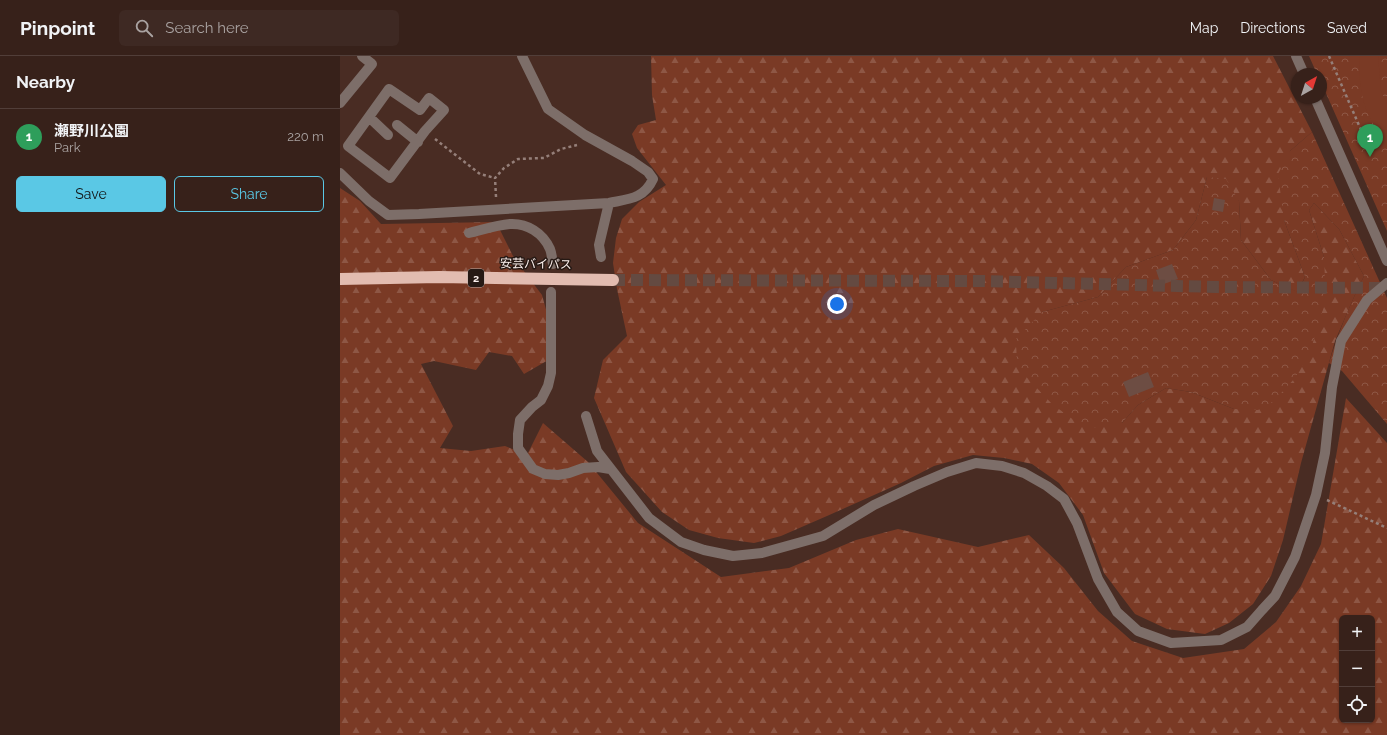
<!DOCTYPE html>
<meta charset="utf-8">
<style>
:root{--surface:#37211a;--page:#3e2923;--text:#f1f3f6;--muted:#aaa3a2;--line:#513e39;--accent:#5ac8e5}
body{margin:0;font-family:Raleway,"Noto Sans JP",sans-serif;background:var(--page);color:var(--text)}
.controls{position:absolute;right:12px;bottom:12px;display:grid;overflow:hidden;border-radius:6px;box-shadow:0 1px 3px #0004}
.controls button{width:36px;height:36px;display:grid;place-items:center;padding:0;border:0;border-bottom:1px solid var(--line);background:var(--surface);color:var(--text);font:20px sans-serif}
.compass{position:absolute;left:951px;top:12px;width:36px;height:36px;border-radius:50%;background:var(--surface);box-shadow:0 1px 3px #0004;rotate:39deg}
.you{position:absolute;left:497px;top:248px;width:14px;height:14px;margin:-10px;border:3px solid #fff;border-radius:50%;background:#1a73e8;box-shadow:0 0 0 6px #1a73e833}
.badge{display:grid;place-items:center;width:26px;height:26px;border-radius:50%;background:var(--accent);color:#fff;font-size:13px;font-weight:700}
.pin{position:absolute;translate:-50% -33px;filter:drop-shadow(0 1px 2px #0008)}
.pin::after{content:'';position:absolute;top:21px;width:14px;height:12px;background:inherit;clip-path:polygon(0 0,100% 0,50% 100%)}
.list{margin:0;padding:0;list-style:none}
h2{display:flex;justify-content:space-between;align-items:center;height:52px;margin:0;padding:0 16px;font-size:17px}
h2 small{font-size:13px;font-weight:400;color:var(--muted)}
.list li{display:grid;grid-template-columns:26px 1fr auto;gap:12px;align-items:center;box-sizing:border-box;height:56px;padding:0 16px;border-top:1px solid var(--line)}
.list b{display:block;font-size:15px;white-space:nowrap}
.list p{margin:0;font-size:13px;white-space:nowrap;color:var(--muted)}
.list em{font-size:13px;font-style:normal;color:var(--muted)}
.actions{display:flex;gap:8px;padding:12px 16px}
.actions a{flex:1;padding:9px 0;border:1px solid var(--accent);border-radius:6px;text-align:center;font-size:14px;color:var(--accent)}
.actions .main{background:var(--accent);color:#111}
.icon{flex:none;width:22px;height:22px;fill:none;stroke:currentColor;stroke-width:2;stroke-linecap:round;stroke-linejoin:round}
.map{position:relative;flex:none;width:1047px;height:679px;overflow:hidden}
header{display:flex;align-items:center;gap:24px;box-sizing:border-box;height:56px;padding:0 20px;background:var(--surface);border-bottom:1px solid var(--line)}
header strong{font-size:19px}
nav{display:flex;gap:22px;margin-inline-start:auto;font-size:14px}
.search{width:280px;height:36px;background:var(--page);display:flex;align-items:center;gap:10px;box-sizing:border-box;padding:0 14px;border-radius:6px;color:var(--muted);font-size:15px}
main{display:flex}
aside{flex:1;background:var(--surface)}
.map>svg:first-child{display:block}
</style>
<header>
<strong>Pinpoint</strong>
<div class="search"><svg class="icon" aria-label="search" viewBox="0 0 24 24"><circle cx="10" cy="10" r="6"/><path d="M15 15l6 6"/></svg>Search here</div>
<nav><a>Map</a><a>Directions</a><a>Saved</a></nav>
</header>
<main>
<aside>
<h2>Nearby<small></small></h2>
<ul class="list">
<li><span class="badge" style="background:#2e9e5b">1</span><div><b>瀬野川公園</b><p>Park</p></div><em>220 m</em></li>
</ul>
<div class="actions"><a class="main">Save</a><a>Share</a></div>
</aside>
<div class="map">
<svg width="1047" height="679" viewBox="0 0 1047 679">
<defs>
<pattern id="forest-firs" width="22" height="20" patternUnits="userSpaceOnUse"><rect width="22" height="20" fill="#7a3a25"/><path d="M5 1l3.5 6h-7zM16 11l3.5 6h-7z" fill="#8e5745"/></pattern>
<pattern id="park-crowns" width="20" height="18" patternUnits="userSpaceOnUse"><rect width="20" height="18" fill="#7a3a25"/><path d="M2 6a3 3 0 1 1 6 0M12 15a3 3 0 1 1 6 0" fill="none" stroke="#8e5745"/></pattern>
</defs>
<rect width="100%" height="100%" fill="#492c23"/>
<path fill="url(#forest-firs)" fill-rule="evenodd" d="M311 0H933L972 76 950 95 944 164 965 221 957 236 931 224 901 184 899 145 867 121 856 164 833 194 786 211 758 241 702 256 782 367 798 349 826 332 851 336 894 353 984 201 969 154 974 147 999 173 1024 220 1014 241 995 285 961 407 943 484 931 520 913 548 889 567 865 578 827 573 795 558 764 517 743 459 719 427 692 408 664 402 633 399 594 410 561 427 487 460 441 480 414 487 378 482 349 474 322 456 286 416 254 342 263 304 287 280 277 233 273 207 276 182 282 163 299 146 326 129 297 92 292 78 298 69 316 64 312 39Z
M0 132 20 145 41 168 156 166 174 202 202 239 213 279 210 303 184 318 172 300 149 296 136 314 94 305 81 308 113 370 100 392 131 395 165 390 187 399 203 367 248 406 298 467 381 521 449 512 516 484 558 473 638 491 689 479 724 512 758 555 792 585 843 602 904 593 936 566 961 530 981 488 1006 342 1047 387V679H0ZM1002 562H1032V664H1002Z"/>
<path fill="url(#park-crowns)" d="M969 0H1047V175L981 26V18H977Z
M972 76 1047 242V368L1002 315 989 307C998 277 1010 248 1024 220L999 173 974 147 969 154 984 201 986 244 970 296 955 322 934 345 918 354 894 353 851 336 826 332 798 349 782 367 746 373 712 348 677 311 676 283 702 256 758 241 786 211 833 194 856 164 867 121 886 123 899 145 901 184 931 224 958 236 965 221 944 164 938 118 950 95Z"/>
<path fill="#7a3a25" d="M1019 0H1038L1041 35 1047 48V89C1039 79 1031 65 1026 53 1020 37 1019 17 1019 0Z"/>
<path fill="#6d4d43" d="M874 142 885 144 883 156 872 154Z
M832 208 838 223 821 229 816 214Z
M808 316 814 331 789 341 783 326Z"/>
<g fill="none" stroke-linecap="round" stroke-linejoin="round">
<path stroke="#644a41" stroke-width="12" stroke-dasharray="12 6" stroke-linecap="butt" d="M273 224 641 225 876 231 1047 232"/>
<path stroke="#957f79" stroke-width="2.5" stroke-dasharray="3 3" stroke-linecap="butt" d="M989 0 1024 81
M95 83 140 118 155 122
M156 141 155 122 164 112 178 103 204 102 221 93 237 89
M987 444 1047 472"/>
<path stroke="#7d6e69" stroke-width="10" d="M49 33 80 54 89 42 104 54 85 75 50 122 8 90Z
M0 47 32 8 22 0
M29 61 48 79
M57 69 78 86
M0 117 29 145 48 159 79 158 269 147C288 143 304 143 313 123L308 116 292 105 245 79 208 53 182 0
M129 177C142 174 156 169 170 168 187 167 203 177 210 193 212 198 212 204 213 208
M261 201 259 189 269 147
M211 236V317L208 330 201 344 192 351 180 364 178 378V392L193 413 205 418 218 419 229 417 243 412 258 411 270 413
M246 360 257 395 309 462 341 486 364 494 393 500 422 497 483 480 534 449 574 430 607 416 636 407 662 410 684 417 707 430 724 443 737 467 758 523 777 556 798 575 831 587 881 584 907 571 922 554 935 540 955 501 976 439 985 397 992 331 1001 285 1027 244 1047 227"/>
<path stroke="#7d6e69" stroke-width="10" d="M956 0 964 18
M975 42 1047 205"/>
<path stroke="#e2bcb0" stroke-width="12" d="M0 223 99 221 273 224"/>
</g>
<g text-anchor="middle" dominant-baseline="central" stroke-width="3" stroke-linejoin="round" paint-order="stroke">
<rect fill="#261914" stroke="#bcb0ad" stroke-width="1" x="128" y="213" width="16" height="18" rx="3"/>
<g font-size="11" font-weight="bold" fill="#fdf1ee">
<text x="136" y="222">2</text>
</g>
<g font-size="12" fill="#fdf1ee" stroke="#261914">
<text transform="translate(196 208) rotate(1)">安芸バイパス</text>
</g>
</g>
</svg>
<div class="controls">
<button>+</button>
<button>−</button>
<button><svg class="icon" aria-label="locate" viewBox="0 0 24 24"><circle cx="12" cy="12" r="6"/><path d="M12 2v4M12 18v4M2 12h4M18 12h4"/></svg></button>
</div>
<svg class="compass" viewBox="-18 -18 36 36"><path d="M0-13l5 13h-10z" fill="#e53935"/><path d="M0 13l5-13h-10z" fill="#aaa3a2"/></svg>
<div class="you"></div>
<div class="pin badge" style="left:1030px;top:101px;background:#2e9e5b">1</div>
</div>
</main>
